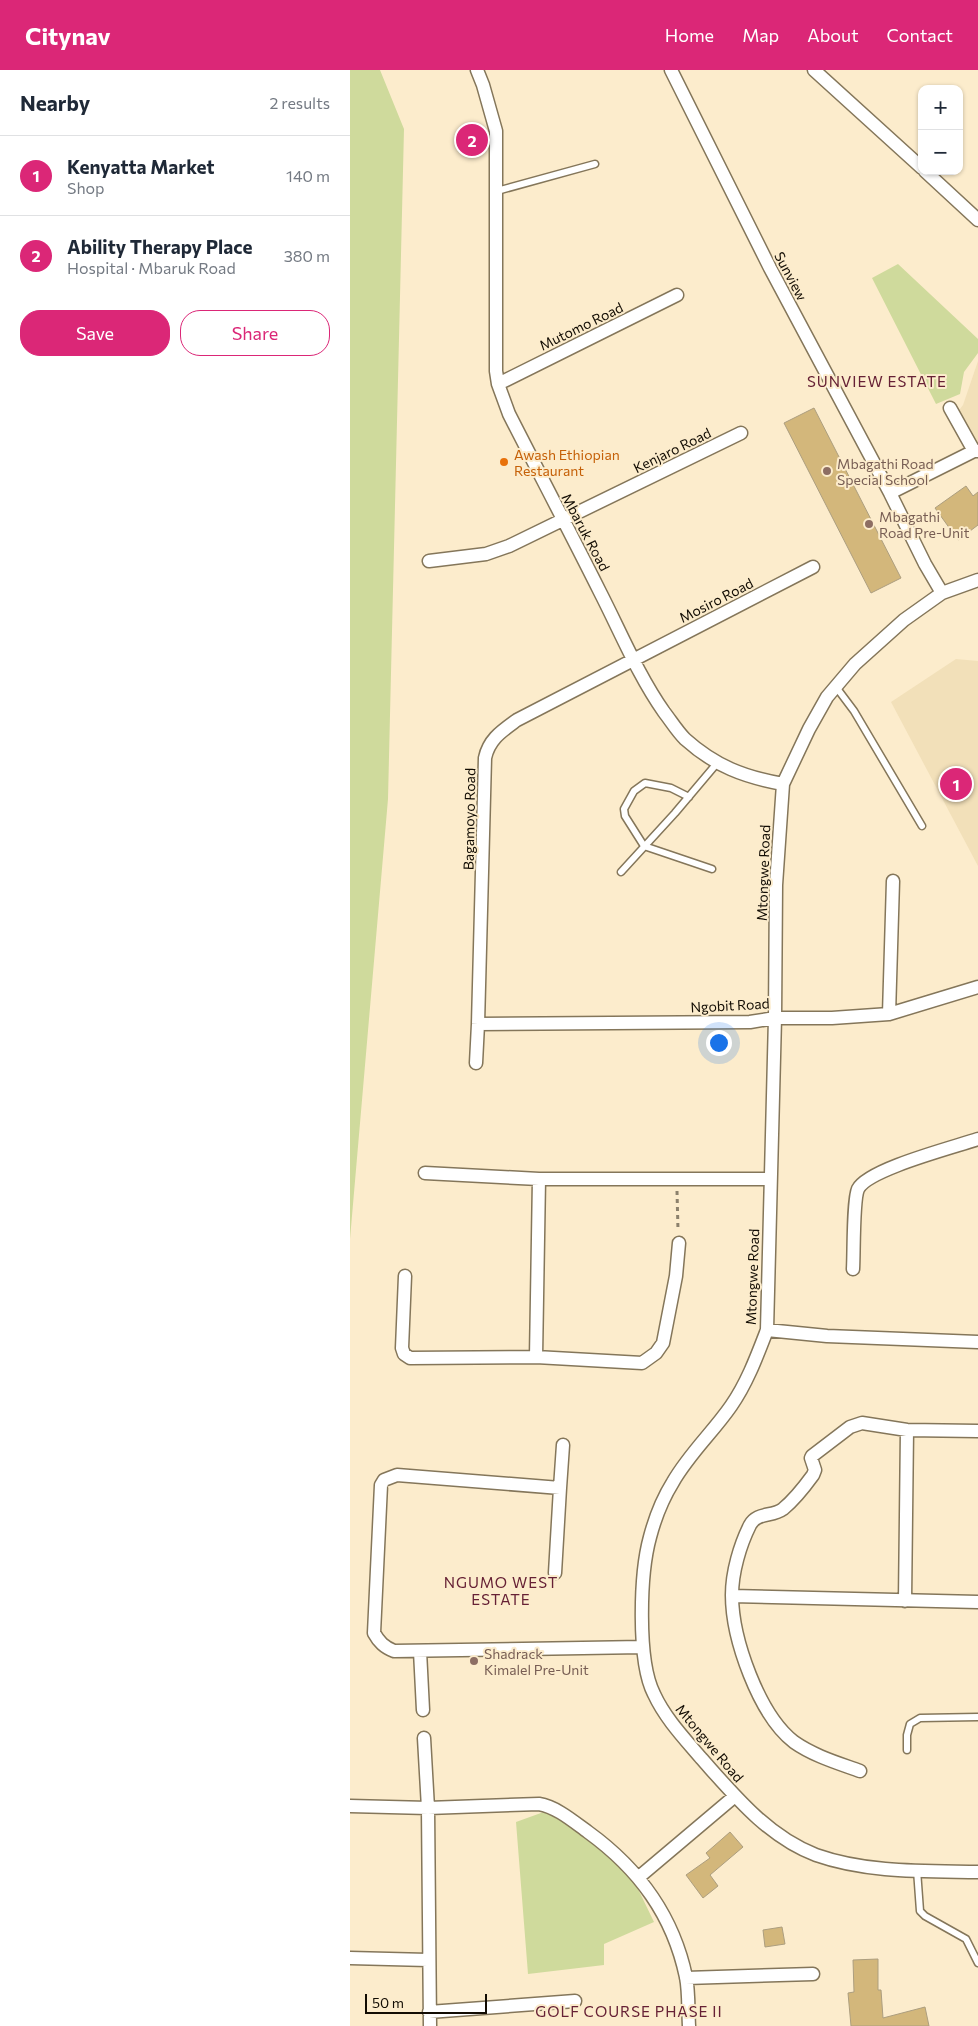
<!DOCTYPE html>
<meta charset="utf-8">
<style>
:root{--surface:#fff;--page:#f6f6f7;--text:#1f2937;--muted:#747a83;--line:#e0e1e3;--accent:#db2777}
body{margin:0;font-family:Commissioner,sans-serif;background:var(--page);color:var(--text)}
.controls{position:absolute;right:15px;top:15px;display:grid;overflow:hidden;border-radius:10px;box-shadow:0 1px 4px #0004}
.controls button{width:45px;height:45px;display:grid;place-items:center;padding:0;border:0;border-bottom:1px solid var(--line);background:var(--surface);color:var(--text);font:25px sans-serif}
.scale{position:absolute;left:15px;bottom:12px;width:122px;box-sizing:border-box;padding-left:5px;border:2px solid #120c03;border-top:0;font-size:14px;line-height:18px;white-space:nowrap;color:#120c03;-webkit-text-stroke:4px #fceccc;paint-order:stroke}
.you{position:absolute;left:368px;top:972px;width:18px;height:18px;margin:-12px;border:4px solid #fff;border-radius:50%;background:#1a73e8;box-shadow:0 0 0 8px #1a73e833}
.badge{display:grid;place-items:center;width:32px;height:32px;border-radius:50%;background:var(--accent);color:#fff;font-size:16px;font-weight:700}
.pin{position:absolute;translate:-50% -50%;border:2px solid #fff;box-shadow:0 1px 5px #0006}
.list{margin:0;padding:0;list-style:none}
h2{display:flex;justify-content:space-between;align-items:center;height:65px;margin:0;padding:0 20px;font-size:21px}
h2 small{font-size:16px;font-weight:400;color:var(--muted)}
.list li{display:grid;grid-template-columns:32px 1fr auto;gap:15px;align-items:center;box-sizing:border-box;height:80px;padding:0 20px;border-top:1px solid var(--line)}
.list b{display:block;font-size:19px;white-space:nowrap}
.list p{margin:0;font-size:16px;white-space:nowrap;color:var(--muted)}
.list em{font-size:16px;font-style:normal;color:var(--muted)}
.actions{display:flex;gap:10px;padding:15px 20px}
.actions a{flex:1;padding:11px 0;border:1px solid var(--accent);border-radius:20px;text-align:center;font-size:18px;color:var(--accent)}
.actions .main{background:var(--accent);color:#fff}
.map{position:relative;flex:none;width:628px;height:1956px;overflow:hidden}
header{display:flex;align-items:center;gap:30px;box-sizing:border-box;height:70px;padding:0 25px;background:var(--accent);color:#fff}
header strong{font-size:24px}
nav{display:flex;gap:28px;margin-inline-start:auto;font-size:18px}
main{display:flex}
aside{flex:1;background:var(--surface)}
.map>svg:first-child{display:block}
</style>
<header>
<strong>Citynav</strong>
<nav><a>Home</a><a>Map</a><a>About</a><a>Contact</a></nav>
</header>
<main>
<aside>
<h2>Nearby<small>2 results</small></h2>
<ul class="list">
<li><span class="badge">1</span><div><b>Kenyatta Market</b><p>Shop</p></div><em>140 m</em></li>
<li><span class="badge">2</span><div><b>Ability Therapy Place</b><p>Hospital · Mbaruk Road</p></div><em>380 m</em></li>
</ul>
<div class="actions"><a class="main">Save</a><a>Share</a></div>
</aside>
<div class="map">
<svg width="628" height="1956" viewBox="0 0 628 1956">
<rect width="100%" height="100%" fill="#fceccc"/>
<path fill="#f2e0b9" d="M628 291V375L607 343 613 335Z
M606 589 628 591V796L541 632Z"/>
<path fill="#cfda9c" d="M0 0H30L54 59 38 729 0 1169Z
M548 194 628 269V283L614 302 610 324 586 334 522 208Z
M202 1739 276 1794 304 1852 254 1874V1895L178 1904 166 1752Z"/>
<path fill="#d3b77b" stroke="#ac9e7f" d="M464 338 551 508 521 523 434 353Z
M616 416 623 426 628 422V455L608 470 585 438Z
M380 1762 393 1777 360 1805 368 1816 353 1828 336 1805 360 1788 356 1783Z
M432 1857 435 1874 415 1877 413 1860Z
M528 1889V1920H531L533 1948 575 1937 579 1956H501L498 1923 504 1922 503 1890Z"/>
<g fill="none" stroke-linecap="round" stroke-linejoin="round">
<g stroke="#84765a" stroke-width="9">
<path id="lane" d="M147 121 245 94
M486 617 504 641 572 756
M339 727 321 718 295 713 284 721 274 739 275 746 294 776 362 799
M271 802 325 743 368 692
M557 1680V1665L560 1654 570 1648 628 1647
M567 1800 570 1841 575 1846 616 1869 628 1893"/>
</g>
<g stroke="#84765a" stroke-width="15">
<path id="street" d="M127 0 133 15 146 61V301L148 314 159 344C189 403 220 462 250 522 271 563 288 605 314 642 321 651 327 661 335 669 365 696 394 707 433 714
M321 0 420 198 540 423 575 494 592 523
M464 0 572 98
M575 101 628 150
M148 314 327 225
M600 338 624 381
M540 423 624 381H628
M79 491 136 484 159 476 391 363
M628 510 592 523 554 550 505 594 477 627 459 659 433 714 426 815 425 948 417 1260C407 1286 397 1313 381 1336 363 1362 339 1384 323 1412 313 1428 305 1448 300 1467 290 1503 287 1591 304 1624 315 1648 334 1668 351 1688 384 1725 418 1767 466 1785 517 1803 574 1801 628 1802
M539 944 543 811
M128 954 400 952 425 948H482L539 944 628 917
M126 993 128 954 135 688C139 669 152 661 167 650L463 497
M75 1103 189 1109H419
M503 1199C504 1183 503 1130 508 1119 518 1099 605 1077 628 1069
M55 1206 52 1278 54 1284 60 1288 186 1287 292 1293 306 1283 313 1273 326 1206 329 1173
M417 1260 477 1266 628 1272
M186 1287 189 1109
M210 1418 213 1375
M205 1503 210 1418 47 1405 34 1410 31 1415 24 1563C29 1572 34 1577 44 1581L292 1577
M382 1526 628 1532
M555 1531 557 1360
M70 1581 73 1640
M74 1668 78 1738 80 1956
M510 1701C488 1693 464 1686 444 1672 409 1645 382 1569 382 1525 382 1502 390 1475 400 1455 407 1442 422 1447 433 1439 444 1430 455 1416 463 1405L465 1400 461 1388 462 1386 500 1357 512 1353 557 1360 628 1361
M0 1736 78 1738 189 1734C207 1737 224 1752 238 1762 289 1799 323 1845 336 1907 339 1922 338 1940 339 1956
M289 1807 385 1726
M0 1888 78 1890
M336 1908 463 1904
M79 1942 225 1931"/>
</g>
<path stroke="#8c816c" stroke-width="3" stroke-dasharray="4 4" stroke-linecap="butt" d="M327 1121 328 1160"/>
<use href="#lane" stroke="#fff" stroke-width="6"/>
<use href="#street" stroke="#fff" stroke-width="12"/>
</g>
<circle fill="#e8710a" stroke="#fceccc" stroke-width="2" cx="154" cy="392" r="5"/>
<g fill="#8d6e63" stroke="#fceccc" stroke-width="2">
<circle cx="477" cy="401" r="5"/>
<circle cx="519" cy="454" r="5"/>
<circle cx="124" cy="1591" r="5"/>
</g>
<g text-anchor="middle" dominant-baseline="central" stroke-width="4" stroke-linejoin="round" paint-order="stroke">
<g font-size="14" fill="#120c03" stroke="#fceccc">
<text transform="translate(441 206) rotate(62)">Sunview</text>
<text transform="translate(231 256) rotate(-26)">Mutomo Road</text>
<text transform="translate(322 380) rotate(-26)">Kenjaro Road</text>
<text transform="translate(236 462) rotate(62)">Mbaruk Road</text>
<text transform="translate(366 530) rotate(-27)">Mosiro Road</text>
<text transform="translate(119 749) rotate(-89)">Bagamoyo Road</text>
<text transform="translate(413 803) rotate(-88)">Mtongwe Road</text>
<text transform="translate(380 935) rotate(-3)">Ngobit Road</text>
<text transform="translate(402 1207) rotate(-88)">Mtongwe Road</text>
<text transform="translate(360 1673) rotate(50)">Mtongwe Road</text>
</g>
<g font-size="14" fill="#c56008" stroke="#fceccc" text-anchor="start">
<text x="164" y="384">Awash Ethiopian<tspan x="164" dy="16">Restaurant</tspan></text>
</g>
<g font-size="14" fill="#785e54" stroke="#fceccc" text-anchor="start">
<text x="487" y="393">Mbagathi Road<tspan x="487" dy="16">Special School</tspan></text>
<text x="529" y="446">Mbagathi<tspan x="529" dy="16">Road Pre-Unit</tspan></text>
<text x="134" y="1583">Shadrack<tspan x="134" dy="16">Kimalel Pre-Unit</tspan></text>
</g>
<g font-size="15" letter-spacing="1" fill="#662135" stroke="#fceccc">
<text x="527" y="311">SUNVIEW ESTATE</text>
<text x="151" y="1512">NGUMO WEST<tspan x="151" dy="17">ESTATE</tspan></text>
<text x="279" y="1941">GOLF COURSE PHASE II</text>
</g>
</g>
</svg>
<div class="controls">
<button>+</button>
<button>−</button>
</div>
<div class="scale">50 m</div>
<div class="you"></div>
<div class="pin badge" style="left:606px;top:714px">1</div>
<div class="pin badge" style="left:122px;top:70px">2</div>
</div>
</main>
